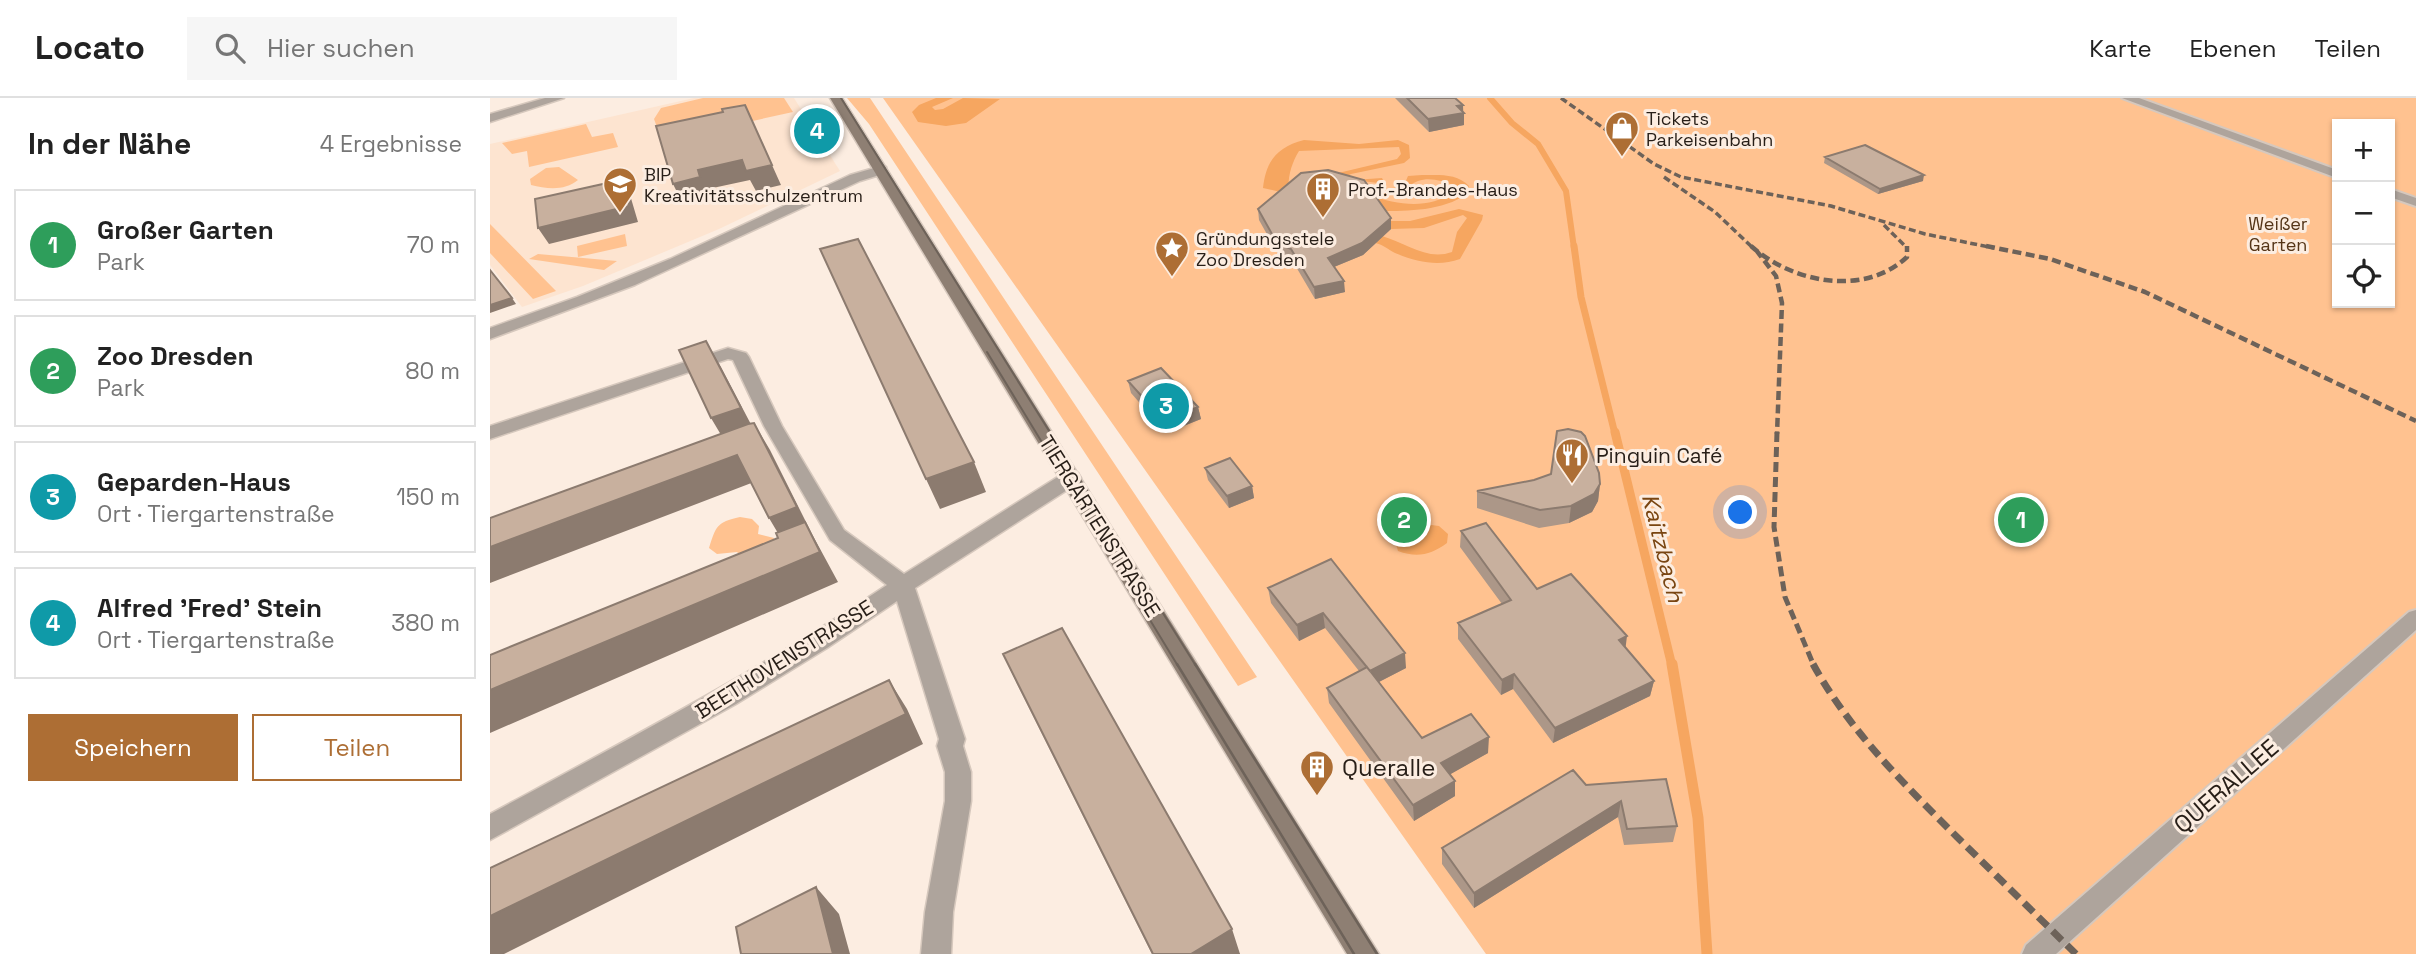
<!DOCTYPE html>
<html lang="de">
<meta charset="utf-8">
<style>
:root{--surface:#fff;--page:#f6f6f6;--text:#222;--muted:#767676;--line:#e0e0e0;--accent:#ad6e34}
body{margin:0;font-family:"Space Grotesk",sans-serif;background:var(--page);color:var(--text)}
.controls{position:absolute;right:21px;top:21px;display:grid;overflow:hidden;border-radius:0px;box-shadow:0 2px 5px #0004}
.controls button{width:63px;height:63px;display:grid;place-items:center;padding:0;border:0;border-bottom:2px solid var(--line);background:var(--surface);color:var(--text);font:35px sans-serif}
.you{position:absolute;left:1251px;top:415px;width:24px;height:24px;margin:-18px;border:5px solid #fff;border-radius:50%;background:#1a73e8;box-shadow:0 0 0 10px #1a73e833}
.badge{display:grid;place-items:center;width:46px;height:46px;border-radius:50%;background:var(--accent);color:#fff;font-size:23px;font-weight:700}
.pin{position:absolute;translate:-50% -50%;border:4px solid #fff;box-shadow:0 2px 7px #0006}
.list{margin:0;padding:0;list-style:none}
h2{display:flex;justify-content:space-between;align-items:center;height:91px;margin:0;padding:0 28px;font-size:30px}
h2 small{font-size:23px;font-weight:400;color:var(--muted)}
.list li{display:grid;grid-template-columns:46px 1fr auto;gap:21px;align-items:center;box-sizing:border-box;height:112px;margin:0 14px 14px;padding:0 14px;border:2px solid var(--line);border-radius:0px}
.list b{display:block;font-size:26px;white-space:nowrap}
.list p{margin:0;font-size:23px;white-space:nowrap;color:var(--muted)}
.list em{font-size:23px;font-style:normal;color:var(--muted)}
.actions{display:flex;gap:14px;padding:21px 28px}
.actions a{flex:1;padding:16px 0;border:2px solid var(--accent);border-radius:0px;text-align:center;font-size:24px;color:var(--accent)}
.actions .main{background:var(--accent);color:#fff}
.icon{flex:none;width:38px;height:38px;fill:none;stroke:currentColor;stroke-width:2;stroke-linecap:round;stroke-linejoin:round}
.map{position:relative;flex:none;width:1926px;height:856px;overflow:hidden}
header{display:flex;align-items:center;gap:42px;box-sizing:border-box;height:98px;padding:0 35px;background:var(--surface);border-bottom:2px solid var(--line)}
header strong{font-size:33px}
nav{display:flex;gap:38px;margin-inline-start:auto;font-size:24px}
.search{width:490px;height:63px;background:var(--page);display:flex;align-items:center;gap:18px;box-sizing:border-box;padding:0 24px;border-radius:0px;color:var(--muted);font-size:26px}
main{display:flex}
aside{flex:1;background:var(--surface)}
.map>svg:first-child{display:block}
</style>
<header>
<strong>Locato</strong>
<div class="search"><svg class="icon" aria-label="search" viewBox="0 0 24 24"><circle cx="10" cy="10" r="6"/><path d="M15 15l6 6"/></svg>Hier suchen</div>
<nav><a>Karte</a><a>Ebenen</a><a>Teilen</a></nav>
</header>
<main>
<aside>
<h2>In der Nähe<small>4 Ergebnisse</small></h2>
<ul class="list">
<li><span class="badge" style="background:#2e9e5b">1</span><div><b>Großer Garten</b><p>Park</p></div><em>70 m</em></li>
<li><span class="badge" style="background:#2e9e5b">2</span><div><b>Zoo Dresden</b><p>Park</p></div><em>80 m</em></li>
<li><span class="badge" style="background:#0f9aa8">3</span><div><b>Geparden-Haus</b><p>Ort · Tiergartenstraße</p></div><em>150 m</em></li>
<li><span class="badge" style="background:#0f9aa8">4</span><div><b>Alfred 'Fred' Stein</b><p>Ort · Tiergartenstraße</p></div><em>380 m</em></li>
</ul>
<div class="actions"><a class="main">Speichern</a><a>Teilen</a></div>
</aside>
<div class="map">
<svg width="1926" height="856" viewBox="0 0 1926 856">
<rect width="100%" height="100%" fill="#fcede1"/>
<path fill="#fde4d0" d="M204 0H304L350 73 229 131 93 188 32 209 0 167V46Z"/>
<path fill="#ffc290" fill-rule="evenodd" d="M213 0H294L303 14 172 43 164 21 171 10Z
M357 0H380L767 579 748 588 379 26Z
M393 0H1926V856H996ZM1847 26H1900V205H1847Z
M96 26 102 39 123 35 128 49 39 69 37 53 22 56 12 45Z
M69 69 88 82C75 93 57 91 41 87L40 81 56 70Z
M0 126 66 193 43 201 0 155Z
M135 136 137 148 88 159 87 148Z
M48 156 127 163 114 172 39 161Z
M250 419 262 421 269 428 268 436 284 440 279 454 251 458 247 454 227 456 219 450C226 429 226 424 250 419Z"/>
<path fill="#f6a660" d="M446 0H463L442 9 445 12 453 11 473 0 510 1 476 25 456 28 428 24 422 14 429 7Z
M814 42 869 46 908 42 919 47 920 60 914 65 861 76 851 81 844 76 907 61 911 56 909 49 809 53C801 66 797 81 799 96L773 90C776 63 787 49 814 42Z
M932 77C949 77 967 75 979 88L977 96C952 113 919 113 890 113L879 97C909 107 936 112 965 94L963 87C952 83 940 79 928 83 916 88 912 97 897 95L888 85 864 82 892 80 897 90C908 90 914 89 918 78Z
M969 111 993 117 992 122 970 161C948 169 927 164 905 155 897 151 894 147 885 145L892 138C916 145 937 163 962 154L967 134 977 120 973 117 934 130 901 131 896 123H920Z
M934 426 949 428 958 436 957 445C941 457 927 460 908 453L906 446 909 439Z"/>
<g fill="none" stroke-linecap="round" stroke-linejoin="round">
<path stroke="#f6a660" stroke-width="6" d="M1000 0 1022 25 1048 46 1076 93 1084 150"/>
<path stroke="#f6a660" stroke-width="7" d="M1084 148 1091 199 1125 336"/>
<path stroke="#f6a660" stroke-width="9" d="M1125 334 1182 568"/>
<path stroke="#f6a660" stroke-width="11" d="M1182 566 1208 720 1217 856"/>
<g stroke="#d6c8bd" stroke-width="4">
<path id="pedestrian" d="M1632 0H1649L1847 72V80Z
M1900 91 1926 100V108L1900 99Z
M1926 512V532L1566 856H1532L1536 847 1919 514Z"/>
</g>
<g stroke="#d6c8bd" stroke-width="3">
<path id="minor" d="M55 0H74L0 24V16Z
M391 68 396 69V75L370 83 145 187 0 241V230L87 199 180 161 360 77Z
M238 250 256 255 259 259 292 328 354 432 414 476 574 375H588L591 380 588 385 425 490 475 641 473 648 481 674V703L463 814 461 856H431L435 814 455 703V674L447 648 449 641 407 503 337 550 246 606 0 742V716C135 643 270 572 397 487L340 442 274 328 243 262 238 261 0 341V328Z"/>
</g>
<g stroke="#d6c8bd" stroke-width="3">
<path id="secondary" d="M340 0H352L889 856H857Z"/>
</g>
<use href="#pedestrian" fill="#aea49c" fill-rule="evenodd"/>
<use href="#minor" fill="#aea49c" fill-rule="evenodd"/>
<use href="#secondary" fill="#8e7f73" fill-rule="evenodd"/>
<path stroke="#6d6259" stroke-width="2" d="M351 0 706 568
M497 254 688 568"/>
<path stroke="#6d6259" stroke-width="2.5" d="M687 566 864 856
M705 566 887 856"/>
<path stroke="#6d6259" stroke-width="3.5" stroke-dasharray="7 3.5" stroke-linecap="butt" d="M1071 0 1164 66 1191 79 1341 108 1435 136 1504 150
M1174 79 1225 114 1263 150
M1394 127 1417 150"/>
<path stroke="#6d6259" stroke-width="4.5" stroke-dasharray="9 4.5" stroke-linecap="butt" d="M1261 148C1303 185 1374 199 1417 159V148
M1496 148 1560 161 1655 194 1926 323
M1266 152 1286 178 1292 205 1287 336"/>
<path stroke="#6d6259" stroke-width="5" stroke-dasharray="10 5" stroke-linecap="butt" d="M1287 334 1284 429 1295 499 1324 568"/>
<path stroke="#6d6259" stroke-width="7" stroke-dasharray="13 7" stroke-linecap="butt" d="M1323 566C1359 632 1414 686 1467 739 1507 778 1546 817 1586 856"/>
</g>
<path fill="#ac9788" d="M905 0H965L973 7 974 27 939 34Z
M1335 59 1433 83 1388 96 1334 65Z
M768 111 901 131 873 157 844 169 855 194 825 201 802 162 788 156 769 122Z
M638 283 708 309 711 321 676 335 641 295Z
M715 370 762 388 764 400 739 410 718 382Z
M1110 386 1108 403 1102 414 1079 425 1049 430 987 410V393Z
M971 433 1047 491 1135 550 1164 583 1160 598 1063 645 1023 591 1011 597 968 541V525L1012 506 970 449Z
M841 461 916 570 889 584 932 640 998 655 960 676 965 683V698L924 723 839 605 837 590 869 573 835 530 809 543 781 505 778 490Z
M513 556 750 856H662L527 586Z
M1096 687 1187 728 1183 744 1134 747 1128 719 984 810 952 766V750Z"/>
<path fill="#8c7b6f" d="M255 7 291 87 266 93 260 82 218 91 221 99 193 106 183 86 208 72 252 62Z
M973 7V15H974V27L939 34 938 21 967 8Z
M1434 77 1433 83 1388 96 1390 91Z
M131 82 140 97 148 124 59 146 48 130Z
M901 120V131L873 157 839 171 838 160Z
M854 183 855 194 825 201 824 189Z
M22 200 26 206 0 215V207Z
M216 243 231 269 266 336 237 347 221 320Z
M708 309 711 321 676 335 674 323Z
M264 325 280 352 322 436 348 484 0 635V592L295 447 279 420Z
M247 357 264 384 0 485V449Z
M484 364 496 394 450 411 436 381Z
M1110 386 1108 403 1102 414 1079 425 1081 408Z
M762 388 764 400 739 410 737 398Z
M833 515 835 530 809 543 807 527Z
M1137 538 1135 554 1129 542Z
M915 555 916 570 881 588 880 573Z
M1024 576 1023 591 1011 597 1012 582Z
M399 582 417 611 433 646 14 856H0V818Z
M1164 583 1160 598 1063 645 1065 630Z
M999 639 998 655 952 681 951 665Z
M965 683V698L924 723 923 707Z
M1131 703 1128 719 984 810V795Z
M326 789 349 816 360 856H343Z
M742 831 750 856H701Z"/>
<path fill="#c8b09e" stroke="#8c7b6f" stroke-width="2" d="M917 0H965L973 7 967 8 974 15 938 21Z
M255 7 282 67 256 73 252 62 208 72 210 79 183 86 166 28 233 14 232 11Z
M1375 47 1434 77 1390 91 1335 59Z
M838 72 874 82 901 120 872 145 838 160 854 183 824 189 801 151 787 145 768 111 811 75Z
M131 82 139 108 48 130 45 101Z
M368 141 484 364 436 381 330 151Z
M0 172 22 200 0 207Z
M216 243 251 310 221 320 189 252Z
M671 270 708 309 674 323 638 283Z
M264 325 307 409 279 420 247 357 0 449V420L258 326Z
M1078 331 1091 334 1095 338 1109 375 1110 386 1104 396 1081 408 1050 412 987 393 1044 382 1061 376 1067 333Z
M740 360 762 388 737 398 715 370Z
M315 424 330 454 0 592V557L288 440 286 435Z
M996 425 1047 491 1081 476 1137 538 1129 542 1164 583 1065 630 1024 576 1012 582 968 525 1021 502 971 433Z
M841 461 915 555 880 573 833 515 807 527 778 490Z
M572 530 742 831 701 856H663L513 556Z
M877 569 932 640 981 616 999 639 951 665 965 683 923 707 837 590Z
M399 582 416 616 0 818V770Z
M1083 672 1096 687 1176 681 1187 728 1137 731 1131 703 984 795 952 750Z
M326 789 343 856H251L246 829Z"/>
<defs>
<g id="shop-pin" transform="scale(1.75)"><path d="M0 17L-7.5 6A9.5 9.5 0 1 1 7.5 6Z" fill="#ad6e34" stroke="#fcede1"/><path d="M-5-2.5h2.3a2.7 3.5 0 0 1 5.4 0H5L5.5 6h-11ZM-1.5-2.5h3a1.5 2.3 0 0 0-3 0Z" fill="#fff"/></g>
<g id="school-pin" transform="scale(1.75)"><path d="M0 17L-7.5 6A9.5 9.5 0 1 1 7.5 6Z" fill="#ad6e34" stroke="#fcede1"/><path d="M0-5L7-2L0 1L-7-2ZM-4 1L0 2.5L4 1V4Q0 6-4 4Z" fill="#fff"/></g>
<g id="building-pin" transform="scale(1.75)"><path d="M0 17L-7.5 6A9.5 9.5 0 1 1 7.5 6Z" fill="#ad6e34" stroke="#fcede1"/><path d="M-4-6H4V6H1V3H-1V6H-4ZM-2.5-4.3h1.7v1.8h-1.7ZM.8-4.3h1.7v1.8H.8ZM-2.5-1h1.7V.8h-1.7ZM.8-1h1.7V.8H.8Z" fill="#fff"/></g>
<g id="sight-pin" transform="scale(1.75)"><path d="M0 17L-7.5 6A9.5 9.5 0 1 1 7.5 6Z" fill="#ad6e34" stroke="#fcede1"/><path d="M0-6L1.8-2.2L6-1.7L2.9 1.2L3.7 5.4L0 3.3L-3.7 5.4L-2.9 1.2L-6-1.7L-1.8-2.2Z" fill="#fff"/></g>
<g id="restaurant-pin" transform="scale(1.75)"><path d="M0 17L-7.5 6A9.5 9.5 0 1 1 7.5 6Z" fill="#ad6e34" stroke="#fcede1"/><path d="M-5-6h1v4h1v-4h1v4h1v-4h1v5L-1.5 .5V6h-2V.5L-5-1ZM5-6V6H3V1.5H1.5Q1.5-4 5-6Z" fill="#fff"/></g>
</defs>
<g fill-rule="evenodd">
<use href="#shop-pin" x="1132" y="30"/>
<use href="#school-pin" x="130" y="86"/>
<use href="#building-pin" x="833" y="91"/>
<use href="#sight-pin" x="682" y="150"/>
<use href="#restaurant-pin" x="1082" y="357"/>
<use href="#building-pin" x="827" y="669"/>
</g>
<g text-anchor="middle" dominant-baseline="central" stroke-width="6" stroke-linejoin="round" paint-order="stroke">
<g font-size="18" fill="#271e17" stroke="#fcede1" text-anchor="start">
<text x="1156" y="20">Tickets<tspan x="1156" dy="21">Parkeisenbahn</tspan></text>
<text x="154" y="76">BIP<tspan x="154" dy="21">Kreativitätsschulzentrum</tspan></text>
<text x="858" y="91">Prof.-Brandes-Haus</text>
<text x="706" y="140">Gründungsstele<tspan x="706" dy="21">Zoo Dresden</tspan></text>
</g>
<g font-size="18" fill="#553518" stroke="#fcede1">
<text x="1788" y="125">Weißer<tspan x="1788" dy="21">Garten</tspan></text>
</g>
<g font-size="21" fill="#271e17" stroke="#fcede1" text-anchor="start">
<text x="1106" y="357">Pinguin Café</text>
</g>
<g font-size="21" fill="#271e17" stroke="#fcede1">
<text transform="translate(610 428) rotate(58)">TIERGARTENSTRASSE</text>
<text transform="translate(294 561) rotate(-32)">BEETHOVENSTRASSE</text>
</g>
<g font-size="23" font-style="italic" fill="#794511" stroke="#fcede1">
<text transform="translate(1173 450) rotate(76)">Kaitzbach</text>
</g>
<g font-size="24" fill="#271e17" stroke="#fcede1" text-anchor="start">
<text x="852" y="669">Queralle</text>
</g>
<g font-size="24" fill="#271e17" stroke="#fcede1">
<text transform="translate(1736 688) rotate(-41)">QUERALLEE</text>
</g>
</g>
</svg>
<div class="controls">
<button>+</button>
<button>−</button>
<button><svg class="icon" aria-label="locate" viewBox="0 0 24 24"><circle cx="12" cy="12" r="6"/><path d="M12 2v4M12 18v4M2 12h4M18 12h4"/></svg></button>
</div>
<div class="you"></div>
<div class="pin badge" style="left:1531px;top:422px;background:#2e9e5b">1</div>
<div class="pin badge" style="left:914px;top:422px;background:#2e9e5b">2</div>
<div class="pin badge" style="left:676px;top:308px;background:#0f9aa8">3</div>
<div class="pin badge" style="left:327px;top:33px;background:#0f9aa8">4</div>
</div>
</main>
